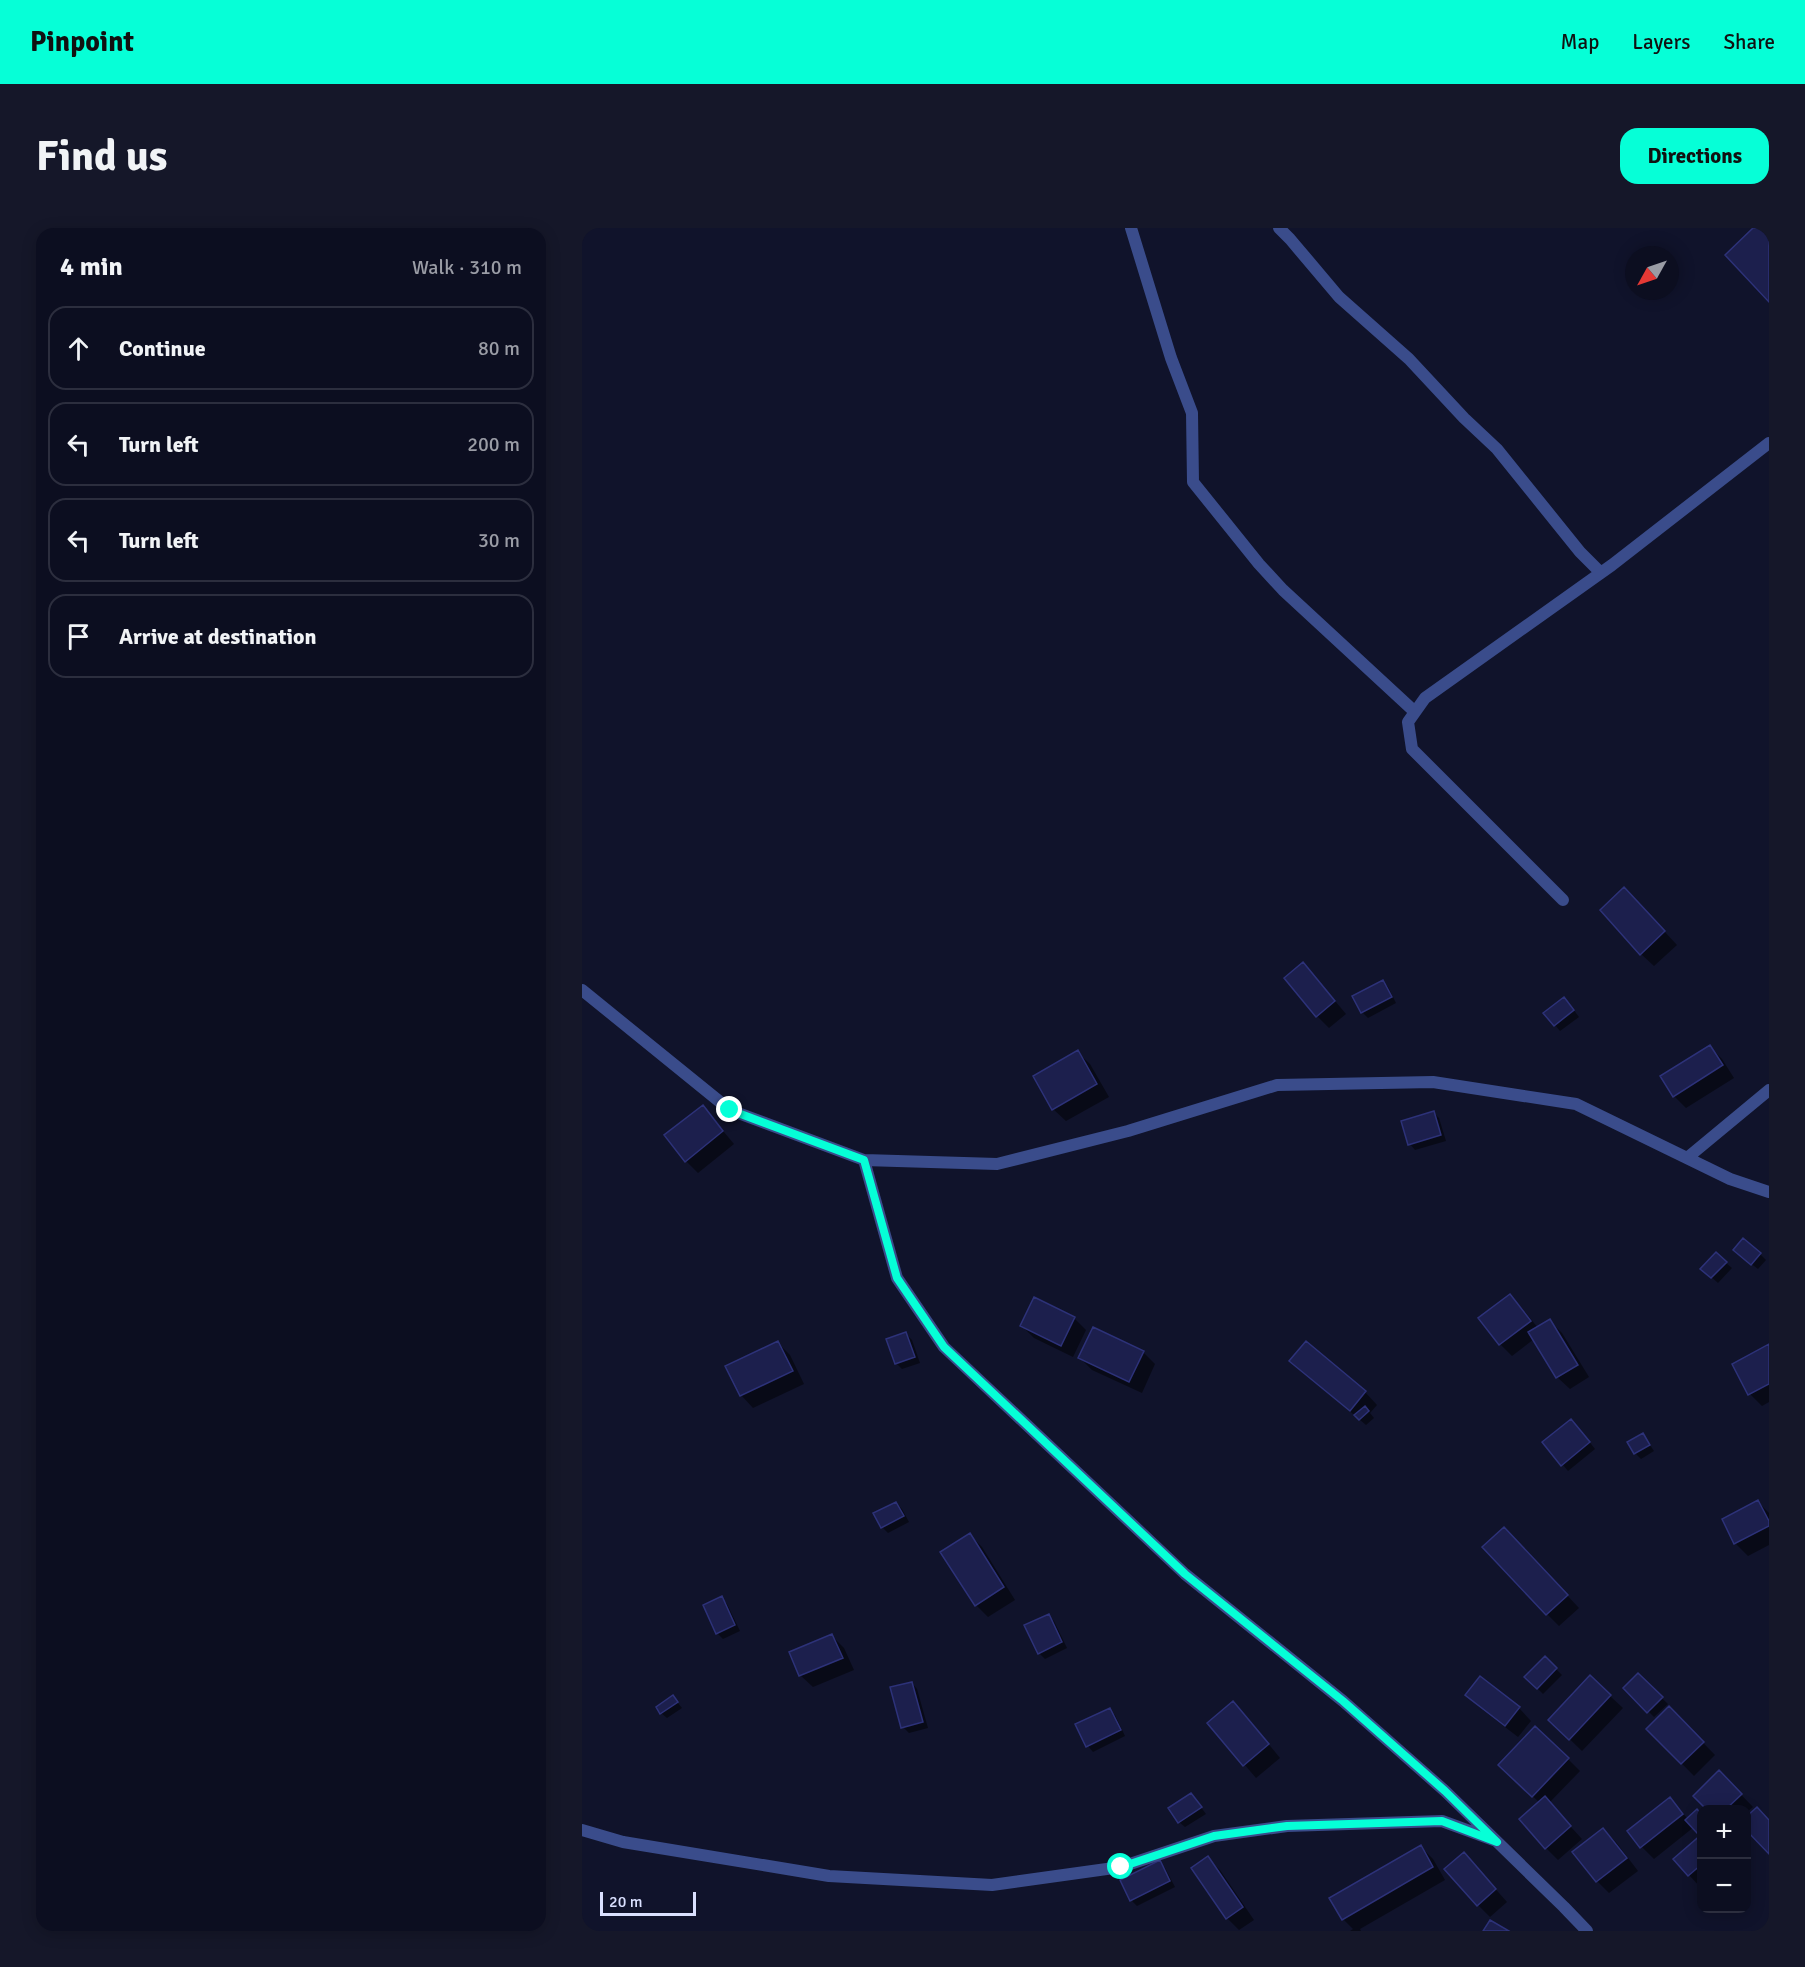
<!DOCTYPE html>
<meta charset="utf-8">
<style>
:root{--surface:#0c0e20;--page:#151729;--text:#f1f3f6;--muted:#9a9ca5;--line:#2c2e3e;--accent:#06ffd7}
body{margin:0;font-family:Signika,sans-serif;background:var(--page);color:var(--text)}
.controls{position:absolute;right:18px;bottom:18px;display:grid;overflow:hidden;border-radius:12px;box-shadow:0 3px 15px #0003}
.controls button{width:54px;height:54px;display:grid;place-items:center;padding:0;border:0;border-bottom:2px solid var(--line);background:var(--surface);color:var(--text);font:30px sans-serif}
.compass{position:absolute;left:1043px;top:18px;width:54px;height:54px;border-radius:50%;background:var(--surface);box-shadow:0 3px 15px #0003;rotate:230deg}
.scale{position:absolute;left:18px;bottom:15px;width:96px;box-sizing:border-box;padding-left:6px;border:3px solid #dae0ff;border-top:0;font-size:16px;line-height:21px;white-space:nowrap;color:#dae0ff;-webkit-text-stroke:4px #10132b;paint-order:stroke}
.stop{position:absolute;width:18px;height:18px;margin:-14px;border:4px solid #06ffd7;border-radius:50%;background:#fff}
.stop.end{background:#06ffd7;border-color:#fff;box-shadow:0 2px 6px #0008}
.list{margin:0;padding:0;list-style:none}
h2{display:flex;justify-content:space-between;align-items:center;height:78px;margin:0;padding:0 24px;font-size:26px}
h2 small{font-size:20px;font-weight:400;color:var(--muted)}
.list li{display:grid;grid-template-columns:39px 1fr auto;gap:18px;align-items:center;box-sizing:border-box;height:84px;margin:0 12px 12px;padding:0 12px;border:2px solid var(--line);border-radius:18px}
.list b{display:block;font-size:22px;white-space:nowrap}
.list em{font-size:20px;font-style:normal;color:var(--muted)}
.icon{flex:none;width:33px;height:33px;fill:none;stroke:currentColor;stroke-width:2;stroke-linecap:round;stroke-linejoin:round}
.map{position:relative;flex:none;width:1187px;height:1703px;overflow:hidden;border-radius:18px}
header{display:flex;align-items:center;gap:36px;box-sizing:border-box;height:84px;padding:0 30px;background:var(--accent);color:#111}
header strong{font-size:28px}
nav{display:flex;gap:33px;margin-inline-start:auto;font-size:21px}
.intro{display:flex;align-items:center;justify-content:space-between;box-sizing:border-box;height:144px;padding:0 36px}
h1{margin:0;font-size:42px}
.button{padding:15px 27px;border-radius:18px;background:var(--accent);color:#111;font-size:21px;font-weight:700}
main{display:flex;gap:36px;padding:0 36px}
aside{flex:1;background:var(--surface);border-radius:18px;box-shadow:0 3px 15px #0003}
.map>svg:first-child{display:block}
</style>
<header>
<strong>Pinpoint</strong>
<nav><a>Map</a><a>Layers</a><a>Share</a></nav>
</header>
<div class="intro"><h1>Find us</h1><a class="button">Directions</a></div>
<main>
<aside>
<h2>4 min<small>Walk · 310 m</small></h2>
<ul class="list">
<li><svg class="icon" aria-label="ahead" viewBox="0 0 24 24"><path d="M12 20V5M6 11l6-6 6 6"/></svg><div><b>Continue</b></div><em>80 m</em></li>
<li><svg class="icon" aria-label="left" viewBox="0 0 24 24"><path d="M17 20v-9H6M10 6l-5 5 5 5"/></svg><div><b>Turn left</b></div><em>200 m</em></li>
<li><svg class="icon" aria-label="left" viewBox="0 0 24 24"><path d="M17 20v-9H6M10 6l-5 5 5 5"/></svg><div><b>Turn left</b></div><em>30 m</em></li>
<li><svg class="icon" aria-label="arrive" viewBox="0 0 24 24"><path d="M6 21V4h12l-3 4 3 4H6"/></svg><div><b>Arrive at destination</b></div></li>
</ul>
</aside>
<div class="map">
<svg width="1187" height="1703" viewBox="0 0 1187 1703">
<rect width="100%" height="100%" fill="#10132b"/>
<path fill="#0007" d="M1054 673 1095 717 1072 738 1059 726Z
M733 749 764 786 747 800 735 788Z
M800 753 806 759 814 775 786 790 780 784Z
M988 777 997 789 978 803 973 797Z
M1128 819 1140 831 1152 850 1104 880 1092 868Z
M495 824 508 836 527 869 484 893 471 881Z
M121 879 152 916 116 945 104 933Z
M851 884 857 890 864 913 833 922 828 916Z
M1178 1026 1184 1032 1176 1041 1159 1028Z
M1144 1035 1150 1040 1136 1055 1126 1046Z
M928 1068 940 1080 956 1100 968 1093 980 1105 1007 1149 988 1161 975 1149 952 1111 930 1128 918 1116Z
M492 1090 504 1102 491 1129 452 1110 440 1098Z
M324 1106 330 1112 338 1135 320 1141 314 1135Z
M196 1115 208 1127 222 1156 171 1180 159 1167Z
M1187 1117V1174L1180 1178 1168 1166Z
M561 1124 573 1136 560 1165 510 1142 498 1130Z
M709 1133 783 1164 795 1177 788 1185 792 1190 784 1197Z
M995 1198 1013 1221 986 1243 962 1214Z
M1061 1207 1072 1223 1059 1231 1053 1225Z
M1176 1274 1187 1285V1317L1166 1328 1153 1315Z
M314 1275 320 1281 327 1294 306 1305 300 1299Z
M388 1307 400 1319 433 1372 406 1389 394 1377Z
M934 1313 997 1380 977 1398 965 1386Z
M139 1370 145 1376 158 1403 141 1411 135 1405Z
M467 1388 472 1393 485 1420 463 1431 457 1425Z
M250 1408 262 1420 272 1442 231 1459 218 1447Z
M963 1430 980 1447 961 1466 944 1449Z
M1056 1447 1086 1476 1072 1489 1043 1460Z
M330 1455 335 1461 346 1500 327 1505 321 1499Z
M885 1467 937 1480 949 1493 936 1509 897 1479Z
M1028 1468 1041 1480 1000 1523 968 1492Z
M91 1469 100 1480 85 1490 79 1485Z
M1087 1480 1133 1527 1112 1548 1066 1501Z
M527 1482 533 1487 543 1508 511 1524 506 1518 495 1497Z
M663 1487 698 1530 674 1550 627 1495Z
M986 1531 998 1543 967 1575 1000 1611 976 1632 964 1620 958 1575 930 1549Z
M1137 1544 1171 1579 1164 1585V1582H1127Z
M609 1566 624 1586 603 1599 597 1594Z
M1087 1571 1106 1591 1120 1588V1607L1112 1599 1072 1631 1060 1619Z
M1021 1602 1034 1614 1056 1643 1027 1665 1015 1653Z
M1120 1608V1659L1119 1660 1107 1647Z
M839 1619 851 1631 863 1652 778 1701 779 1703H768L771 1701 761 1691Z
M625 1630 638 1642 672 1692 657 1702 645 1690Z
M577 1634 583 1640 593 1659 555 1678 550 1673 540 1653Z
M894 1639 925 1674 908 1689 896 1677Z"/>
<path fill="#1c1f4d" stroke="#2d3279" stroke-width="1.5" d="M1171 0H1187V74L1143 27Z
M1042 659 1083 703 1058 727 1018 682Z
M721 734 753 773 734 789 702 750Z
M801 752 810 769 779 785 770 768Z
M982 769 992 782 972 798 961 785Z
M1128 817 1141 837 1091 869 1078 848Z
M496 822 515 856 470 882 451 848Z
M121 877 141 903 103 934 82 907Z
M852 883 859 907 826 917 819 893Z
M1161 1010 1179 1025 1169 1037 1151 1022Z
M1134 1024 1145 1034 1129 1050 1118 1041Z
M928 1066 949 1093 917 1117 896 1090Z
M452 1069 493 1089 479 1118 438 1098Z
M968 1091 996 1137 974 1150 946 1104Z
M511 1099 562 1123 547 1154 496 1130Z
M324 1104 333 1129 313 1136 304 1111Z
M196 1113 211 1143 158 1168 143 1138Z
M724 1113 784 1163 768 1183 707 1133Z
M1187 1116V1156L1166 1167 1150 1136Z
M783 1178 787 1183 777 1192 772 1187Z
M989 1191 1008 1214 979 1238 960 1214Z
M1061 1205 1068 1217 1052 1226 1045 1214Z
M1176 1272 1187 1293V1298L1152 1316 1140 1291Z
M314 1274 322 1288 299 1300 291 1285Z
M922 1299 986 1367 964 1387 900 1319Z
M388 1305 422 1359 393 1378 358 1324Z
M140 1368 153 1397 134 1406 121 1377Z
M467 1386 480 1414 456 1426 442 1397Z
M250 1406 261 1430 217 1448 207 1424Z
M963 1428 975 1440 955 1461 942 1449Z
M1056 1445 1081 1469 1065 1485 1041 1460Z
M1008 1447 1029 1467 987 1512 966 1492Z
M898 1448 938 1479 923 1498 883 1467Z
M330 1454 341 1494 319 1500 308 1459Z
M91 1467 96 1474 78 1486 74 1479Z
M651 1473 687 1516 661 1538 625 1495Z
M1087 1478 1122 1514 1099 1536 1064 1501Z
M528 1480 539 1502 504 1519 493 1496Z
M953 1498 987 1530 950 1569 916 1537Z
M1137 1542 1160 1566 1143 1582H1125L1111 1568Z
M609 1565 620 1579 596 1595 586 1580Z
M963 1568 989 1598 963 1621 937 1591Z
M1088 1569 1101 1586 1058 1620 1045 1603Z
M1175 1579 1187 1592V1626L1164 1602V1589Z
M1115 1581 1120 1587V1601L1115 1605 1103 1592Z
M1021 1600 1045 1630 1014 1654 990 1624Z
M1120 1606V1636L1106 1648 1091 1631Z
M839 1617 851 1639 760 1692 747 1670Z
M882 1624 914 1661 895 1678 862 1641Z
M626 1628 661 1679 644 1691 609 1640Z
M578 1632 588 1653 548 1673 538 1652Z
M908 1692 927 1703H901Z"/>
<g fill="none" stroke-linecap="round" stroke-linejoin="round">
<path stroke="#3a4c8b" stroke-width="12" d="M549 0 589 130 610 185 611 254 677 336 701 362 833 484
M697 0 708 11 757 69 827 131 882 190 915 221 998 324 1019 345
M981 672 830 521 826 494 843 470 1030 337 1187 215
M0 762 148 882 282 932 315 1050 362 1119 603 1346 761 1473 863 1563 982 1679 1005 1703
M1105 930 1187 862
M282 932 415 936 546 903 695 857 851 854 994 876 1148 951 1187 964
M0 1602 41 1614 247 1648 410 1657 539 1639 632 1608 705 1598 860 1593 912 1612"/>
</g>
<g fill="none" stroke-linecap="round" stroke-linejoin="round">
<path stroke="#06ffd7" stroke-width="8" d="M148 882 282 932 315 1050 362 1119 603 1346 761 1473 863 1563 915 1614 860 1593 705 1598 632 1608 539 1639"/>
</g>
</svg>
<div class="controls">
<button>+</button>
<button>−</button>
</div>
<svg class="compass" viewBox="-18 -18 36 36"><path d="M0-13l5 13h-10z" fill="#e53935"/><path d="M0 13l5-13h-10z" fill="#9a9ca5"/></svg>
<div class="scale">20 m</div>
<div class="stop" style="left:539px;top:1639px"></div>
<div class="stop end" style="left:148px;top:882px"></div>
</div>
</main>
